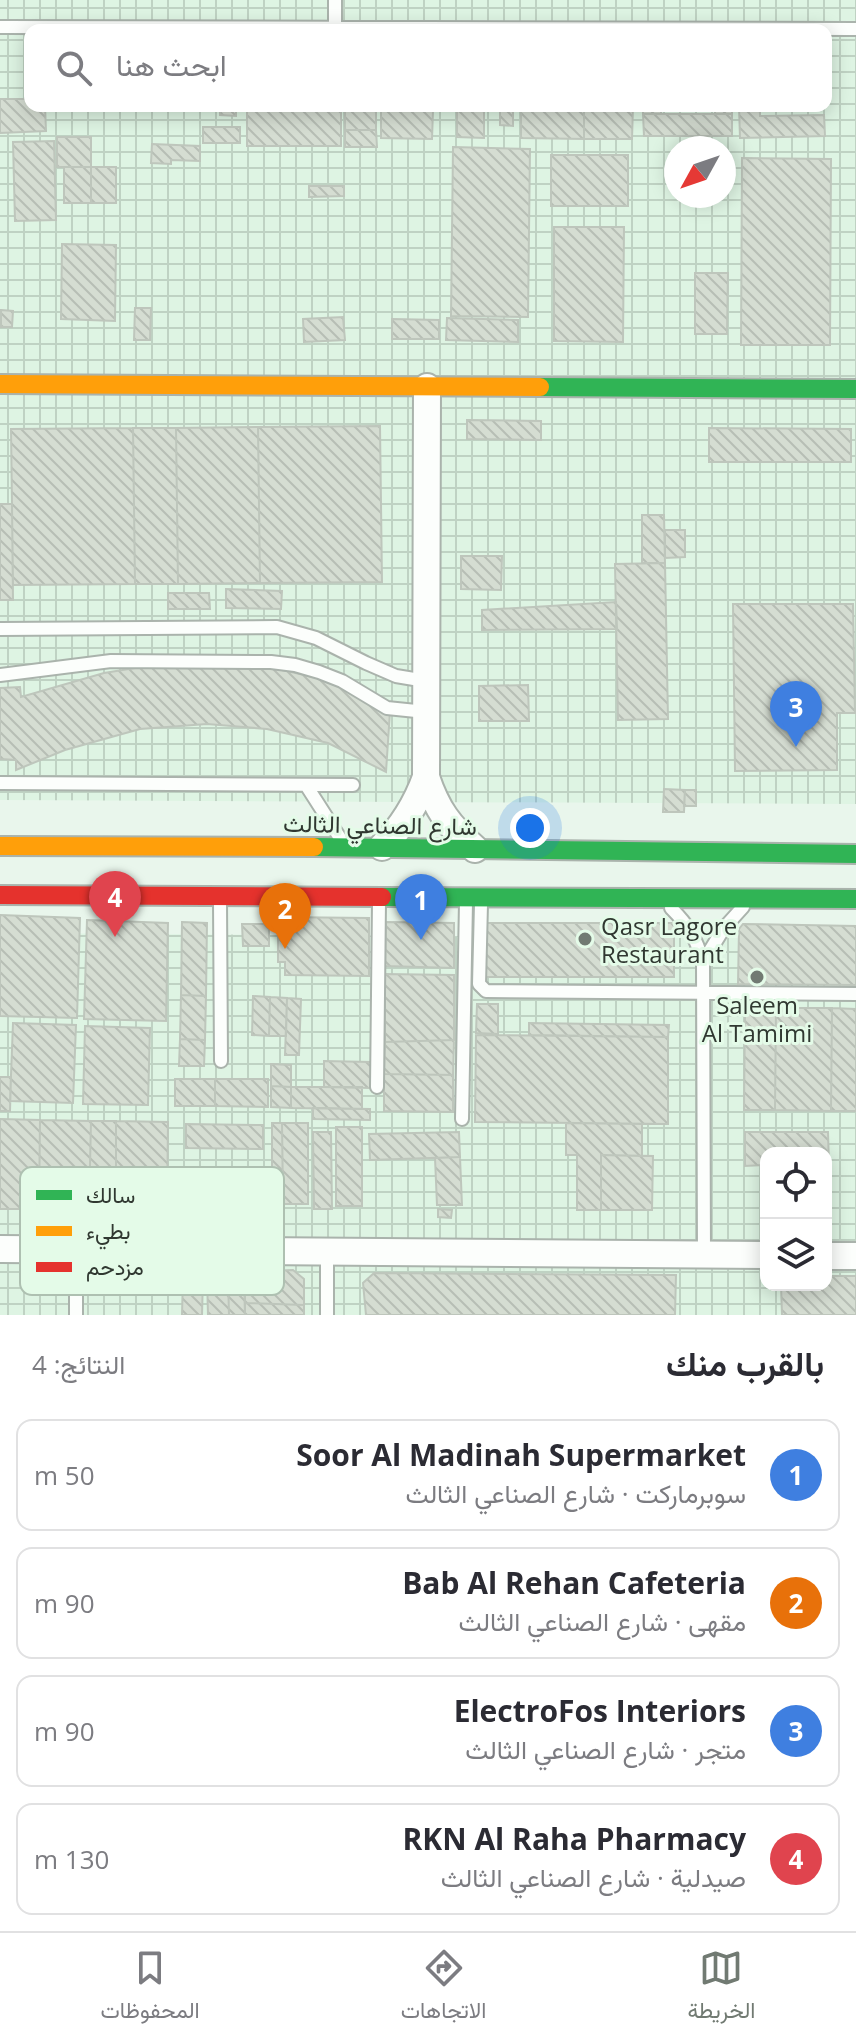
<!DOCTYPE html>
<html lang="ar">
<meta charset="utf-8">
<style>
:root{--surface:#fff;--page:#f2f2f3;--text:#2b2b33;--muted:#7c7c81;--line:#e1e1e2;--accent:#717a72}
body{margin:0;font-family:"Open Sans",Vazirmatn,sans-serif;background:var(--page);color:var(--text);direction:rtl}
.controls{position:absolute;right:24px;bottom:24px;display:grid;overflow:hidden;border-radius:16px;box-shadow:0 4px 20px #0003}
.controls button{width:72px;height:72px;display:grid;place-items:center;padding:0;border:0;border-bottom:2px solid var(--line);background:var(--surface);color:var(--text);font:40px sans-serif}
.compass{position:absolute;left:664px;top:136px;width:72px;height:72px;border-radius:50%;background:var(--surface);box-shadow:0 4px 20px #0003;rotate:230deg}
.you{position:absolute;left:530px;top:828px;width:28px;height:28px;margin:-20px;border:6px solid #fff;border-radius:50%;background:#1a73e8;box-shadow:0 0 0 12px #1a73e833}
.badge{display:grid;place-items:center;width:52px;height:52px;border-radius:50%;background:var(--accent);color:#fff;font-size:26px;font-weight:700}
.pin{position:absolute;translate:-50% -66px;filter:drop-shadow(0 2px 4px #0008)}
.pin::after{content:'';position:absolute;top:42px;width:28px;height:24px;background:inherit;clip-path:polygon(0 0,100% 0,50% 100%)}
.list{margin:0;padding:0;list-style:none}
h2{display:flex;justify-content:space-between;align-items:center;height:104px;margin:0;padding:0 32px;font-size:34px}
h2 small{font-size:26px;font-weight:400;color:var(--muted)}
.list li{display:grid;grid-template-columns:52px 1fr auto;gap:24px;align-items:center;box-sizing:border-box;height:112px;margin:0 16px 16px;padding:0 16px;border:2px solid var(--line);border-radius:16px}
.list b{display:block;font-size:30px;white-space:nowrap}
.list p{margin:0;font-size:26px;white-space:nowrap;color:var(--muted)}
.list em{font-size:26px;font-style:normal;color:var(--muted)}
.icon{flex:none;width:44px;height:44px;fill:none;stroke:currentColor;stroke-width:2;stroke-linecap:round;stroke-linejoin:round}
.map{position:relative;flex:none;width:856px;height:1315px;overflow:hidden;direction:ltr}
.search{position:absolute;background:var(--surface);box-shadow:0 4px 20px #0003;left:24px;right:24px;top:24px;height:88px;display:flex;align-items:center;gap:20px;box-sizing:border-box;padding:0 28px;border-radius:16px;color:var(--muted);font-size:30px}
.sheet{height:616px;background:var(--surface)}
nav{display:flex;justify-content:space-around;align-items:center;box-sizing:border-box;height:112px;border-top:2px solid var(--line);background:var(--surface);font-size:22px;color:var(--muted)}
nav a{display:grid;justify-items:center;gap:4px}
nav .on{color:var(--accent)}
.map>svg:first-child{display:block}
</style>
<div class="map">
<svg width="856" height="1315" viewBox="0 0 856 1315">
<defs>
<pattern id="industrial-grid" width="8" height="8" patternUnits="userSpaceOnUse" patternTransform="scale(2)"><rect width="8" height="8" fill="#def4e3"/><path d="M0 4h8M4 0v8" fill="none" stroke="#bfd2c3"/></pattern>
<pattern id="building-back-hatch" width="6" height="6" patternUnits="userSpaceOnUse" patternTransform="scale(2)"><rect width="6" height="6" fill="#d5ddd2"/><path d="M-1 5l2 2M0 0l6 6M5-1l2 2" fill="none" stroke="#b7beb5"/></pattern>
</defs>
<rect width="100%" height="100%" fill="#e9f6ec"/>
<path fill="url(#industrial-grid)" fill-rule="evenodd" d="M0 0H856V804L0 800ZM30 30H826V106H30ZM676 148H724V196H676Z
M0 933 856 939V1315H0ZM766 1153H826V1285H766Z"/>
<path fill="url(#building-back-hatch)" stroke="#bec6bc" stroke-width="2" d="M0 99H30V106H45L46 131 0 133Z
M220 106H236V116L220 115Z
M247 106H341V146H247Z
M345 106H376V130H345Z
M381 106H399V110L433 111 432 139 381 138Z
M399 106H433V111L399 110Z
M457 106H484V138L457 137Z
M521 106H584V139L521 138Z
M584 106H633L632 139H584Z
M643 106H661V114H643Z
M715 106H732V114H715Z
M739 106H760V116L824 115 825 136 740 138Z
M513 108V126L500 125V109Z
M643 114H732V136H644Z
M203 127H240V143H203Z
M345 130H376L377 147H345Z
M57 137H91V167H57Z
M54 141 56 220 15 221 13 142Z
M152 144 200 146V161L171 160V164L151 163Z
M453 147 530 149 528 317 451 316Z
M551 155H628V206H551Z
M742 158 831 159 830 345H741Z
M64 167H91V203H64Z
M91 167H116V203H91Z
M309 186H344V196L309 197Z
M554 227H624L623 342 554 341Z
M62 244 116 245 115 321 61 319Z
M695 273H728L727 334H695Z
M135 308H151L150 340H134Z
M1 310 13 311 12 327H1Z
M343 317 345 340 304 342 303 319Z
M447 318 518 320V342L446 340Z
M392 319 439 320V339H392Z
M467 420 541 421V440L467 439Z
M380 426 382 582 260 583 258 427Z
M258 427 260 583 178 584 176 428Z
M133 428 135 584 13 585 11 429Z
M133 428H176L178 584H135Z
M709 428 851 429V462H709Z
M0 504H12L13 600H0Z
M642 515H664L665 563H642Z
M665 530H685V557L665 558Z
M461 556H502L501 590 461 589Z
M665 563 668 719 618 720 615 564Z
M226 589 282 591 281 609 226 608Z
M168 593H209L210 609H168Z
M616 602 617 629 482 630V610Z
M733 604H853L855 713H837V770L735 771Z
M160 664 273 668 331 681 390 711 386 772 328 743 267 729 207 724 140 729 65 750 16 770V760L0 759V688L20 687 21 697 104 673Z
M528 685 529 721H479V686Z
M664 789 685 790 684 812H663Z
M685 790H696V806H684Z
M0 915 80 918 77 1018 0 1016Z
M278 917 369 918V976L285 975V962H278Z
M87 920 168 923 166 1021 84 1019Z
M182 922 207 923 206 996 181 995Z
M386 922 454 923V968L385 966Z
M485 923H674V977H485Z
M242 924H269V946H243Z
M743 924 856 926V985L738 984 739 929Z
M385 974 454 975V1040L385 1042Z
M181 995 206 996 205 1040 180 1039Z
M253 996 270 997 269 1036 252 1035Z
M270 997 287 998 286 1036H269Z
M287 998 301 999 299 1055H285Z
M477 1004H498V1034L476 1033Z
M745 1007 776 1008 775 1110H744Z
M776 1008H832L831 1111 775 1110Z
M832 1008 856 1009V1111H831Z
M13 1023 76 1025 73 1103 10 1101Z
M529 1023 669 1025 668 1037 529 1035Z
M85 1026 150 1028 148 1105 83 1104Z
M476 1035 668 1037V1124L475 1122Z
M180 1039 205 1040 204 1066H179Z
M454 1040 453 1075 384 1074 385 1042Z
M324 1061 371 1062V1088L324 1087Z
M271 1064 291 1065V1087L271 1086Z
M384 1074 453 1075V1112L384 1111Z
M0 1077H11L10 1111H0Z
M175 1079H215V1106H175Z
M215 1079H268V1107L215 1106Z
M271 1086 291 1087V1108L271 1107Z
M291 1087H362V1109L291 1108Z
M313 1108 370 1109V1120L313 1119Z
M0 1119 40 1120 39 1209H0Z
M40 1120 91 1121 89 1210 39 1209Z
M91 1121H116V1211L89 1210Z
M116 1121 168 1122 167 1212 116 1211Z
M272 1123H282L283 1198H272Z
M282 1123H308V1204H283Z
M566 1123 642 1124V1156L601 1155V1210H577V1155H566Z
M186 1124 263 1125V1149L186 1148Z
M336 1127H362V1206H336Z
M313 1132H331L332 1209H314Z
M459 1132 460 1157 370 1160 369 1134Z
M745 1132H828L829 1165H826V1153H766V1165L745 1166Z
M601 1155 653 1156 652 1210H601Z
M460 1157 462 1205H437L435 1158Z
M826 1165H829V1217H826Z
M438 1209 452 1210 451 1218 438 1217Z
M293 1270 304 1279V1305L245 1303V1272Z
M374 1273 676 1275 675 1315H366L363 1283Z
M207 1276H228L229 1315H208Z
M228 1276H244L245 1315H229Z
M826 1276H856V1315H782L781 1285H826Z
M183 1277H203L202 1315H182Z
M245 1303 304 1305V1315H245Z"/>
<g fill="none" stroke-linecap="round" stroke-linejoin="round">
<g stroke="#aab3ac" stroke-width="16">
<path id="lane" d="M0 27 856 29
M335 28V0
M0 629 277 627 316 638 366 663 396 676 426 681
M0 675 111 661 271 662 295 665 319 672 342 681 387 708 426 712
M0 783 353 785
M306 785 340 838
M220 901 221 1061
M481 904 479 984 486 991 856 994
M671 908C689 926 696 938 703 962L704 1255
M703 962 724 928 743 907
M377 1087 379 902
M462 1119 466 902
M76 1315V1249
M327 1315V1252"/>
</g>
<g stroke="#aab3ac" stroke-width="30">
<path id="street" d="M427 387 426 777C437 810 449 826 475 849
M382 847C403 826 416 805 426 777
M0 1249 766 1255
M826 1256H856"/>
</g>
<g stroke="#aab3ac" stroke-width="22">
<path id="fast" d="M540 387 856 389
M314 847 856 854
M382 897 856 899"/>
</g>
<g stroke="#aab3ac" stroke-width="22">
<path id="slow" d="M0 384 540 387
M0 846 314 847"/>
</g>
<g stroke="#aab3ac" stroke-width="22">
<path id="jam" d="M0 895 382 897"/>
</g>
<use href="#lane" stroke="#fcfefc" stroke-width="12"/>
<use href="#street" stroke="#fcfefc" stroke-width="26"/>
<use href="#fast" stroke="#30b455" stroke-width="18"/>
<use href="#slow" stroke="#ff9f0a" stroke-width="18"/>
<use href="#jam" stroke="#e5322d" stroke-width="18"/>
</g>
<g fill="#717a72" stroke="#e4fbe8" stroke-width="3">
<circle cx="585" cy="939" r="8"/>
<circle cx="757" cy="977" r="8"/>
</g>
<g text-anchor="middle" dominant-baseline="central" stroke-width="6" stroke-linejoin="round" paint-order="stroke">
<g font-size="24" fill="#303831" stroke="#e4fbe8">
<text transform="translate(380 824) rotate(1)">شارع الصناعي الثالث</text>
</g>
<g font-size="24" fill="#303831" stroke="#e4fbe8" text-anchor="start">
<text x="601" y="925">Qasr Lagore<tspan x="601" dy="28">Restaurant</tspan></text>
<text x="757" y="1004" text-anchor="middle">Saleem<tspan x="757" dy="28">Al Tamimi</tspan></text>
</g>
</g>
<rect x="20" y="1167" width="264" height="128" rx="12" fill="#e4fbe8" stroke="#aec0b1" stroke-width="2"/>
<rect x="36" y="1190" width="36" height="10" fill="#30b455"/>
<rect x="36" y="1226" width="36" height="10" fill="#ff9f0a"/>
<rect x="36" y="1262" width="36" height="10" fill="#e5322d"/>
<g font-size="22" fill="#303831">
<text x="86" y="1203">سالك</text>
<text x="86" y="1239">بطيء</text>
<text x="86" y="1275">مزدحم</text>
</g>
</svg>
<div class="controls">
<button><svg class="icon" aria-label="locate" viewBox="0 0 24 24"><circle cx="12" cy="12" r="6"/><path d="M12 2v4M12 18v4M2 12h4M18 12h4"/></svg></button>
<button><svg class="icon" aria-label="layers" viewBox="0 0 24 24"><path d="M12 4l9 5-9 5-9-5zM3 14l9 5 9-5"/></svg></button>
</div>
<svg class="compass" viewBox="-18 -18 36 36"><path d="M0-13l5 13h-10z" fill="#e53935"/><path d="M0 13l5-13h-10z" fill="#7c7c81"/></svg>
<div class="you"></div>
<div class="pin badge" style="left:421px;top:940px;background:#3f7fe0">1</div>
<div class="pin badge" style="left:285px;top:949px;background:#e8710a">2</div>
<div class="pin badge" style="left:796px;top:747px;background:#3f7fe0">3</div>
<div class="pin badge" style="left:115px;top:937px;background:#e0444e">4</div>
<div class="search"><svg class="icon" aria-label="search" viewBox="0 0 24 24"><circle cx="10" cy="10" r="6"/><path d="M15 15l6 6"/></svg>ابحث هنا</div>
</div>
<section class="sheet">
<h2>بالقرب منك<small>النتائج: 4</small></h2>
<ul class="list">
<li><span class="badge" style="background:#3f7fe0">1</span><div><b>Soor Al Madinah Supermarket</b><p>سوبرماركت · شارع الصناعي الثالث</p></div><em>50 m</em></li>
<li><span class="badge" style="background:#e8710a">2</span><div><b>Bab Al Rehan Cafeteria</b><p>مقهى · شارع الصناعي الثالث</p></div><em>90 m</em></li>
<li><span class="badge" style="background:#3f7fe0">3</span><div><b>ElectroFos Interiors</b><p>متجر · شارع الصناعي الثالث</p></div><em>90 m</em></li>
<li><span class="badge" style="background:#e0444e">4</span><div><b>RKN Al Raha Pharmacy</b><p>صيدلية · شارع الصناعي الثالث</p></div><em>130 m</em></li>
</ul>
</section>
<nav>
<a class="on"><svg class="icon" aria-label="map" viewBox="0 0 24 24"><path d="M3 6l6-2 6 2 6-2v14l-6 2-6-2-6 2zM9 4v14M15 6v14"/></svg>الخريطة</a>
<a><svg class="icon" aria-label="directions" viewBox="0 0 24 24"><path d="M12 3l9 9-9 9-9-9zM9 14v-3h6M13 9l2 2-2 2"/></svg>الاتجاهات</a>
<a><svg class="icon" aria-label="saved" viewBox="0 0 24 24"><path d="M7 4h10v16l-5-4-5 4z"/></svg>المحفوظات</a>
</nav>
